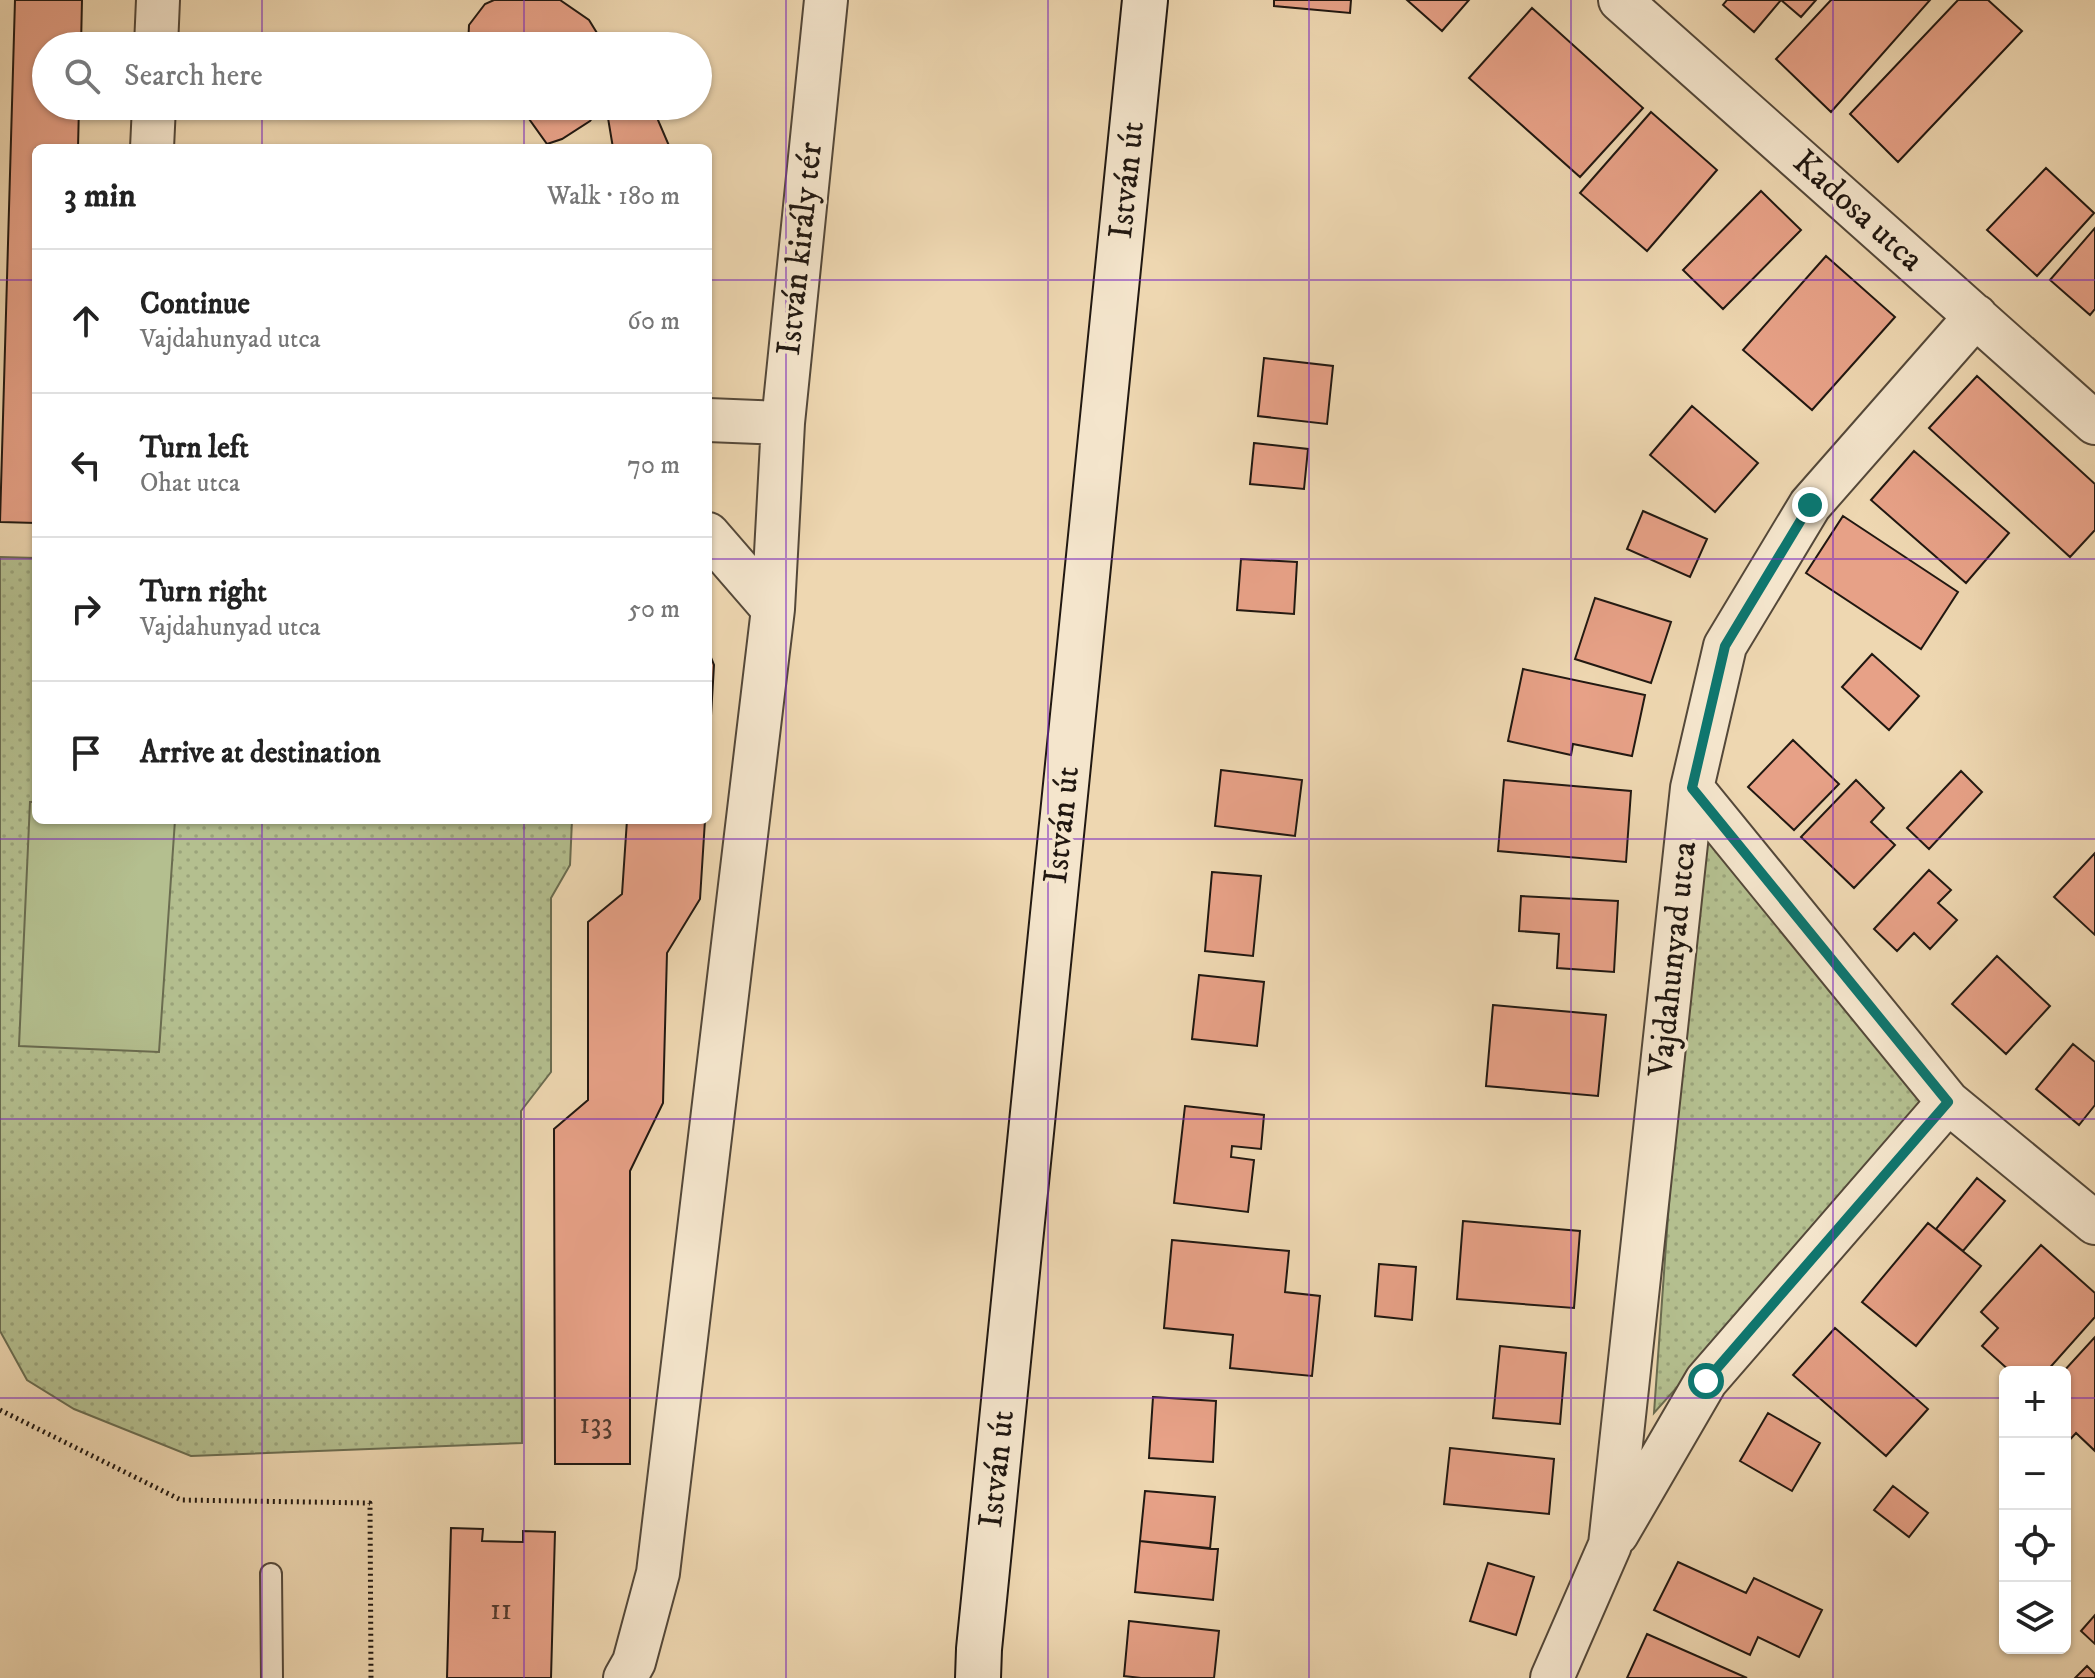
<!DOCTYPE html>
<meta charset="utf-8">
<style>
:root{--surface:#fff;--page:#f2f2f2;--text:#222;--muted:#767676;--line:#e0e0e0}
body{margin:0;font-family:"IM FELL DW Pica",serif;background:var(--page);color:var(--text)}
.controls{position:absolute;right:24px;bottom:24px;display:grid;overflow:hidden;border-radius:12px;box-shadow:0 2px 6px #0004}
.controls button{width:72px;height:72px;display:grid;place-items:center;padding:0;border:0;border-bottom:2px solid var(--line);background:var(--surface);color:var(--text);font:40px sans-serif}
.stop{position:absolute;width:24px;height:24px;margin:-18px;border:6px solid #0f766e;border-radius:50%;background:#fff}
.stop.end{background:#0f766e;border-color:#fff;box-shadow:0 2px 8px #0008}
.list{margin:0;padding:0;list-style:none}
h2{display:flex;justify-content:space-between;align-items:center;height:104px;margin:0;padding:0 32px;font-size:34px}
h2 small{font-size:26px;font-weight:400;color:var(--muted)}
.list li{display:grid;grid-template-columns:52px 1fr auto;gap:24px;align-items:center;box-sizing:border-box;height:144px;padding:0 32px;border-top:2px solid var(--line)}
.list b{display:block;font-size:30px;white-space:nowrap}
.list p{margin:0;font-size:26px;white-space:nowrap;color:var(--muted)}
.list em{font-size:26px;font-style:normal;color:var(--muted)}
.icon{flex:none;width:44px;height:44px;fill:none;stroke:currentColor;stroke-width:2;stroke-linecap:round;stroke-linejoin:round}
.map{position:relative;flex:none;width:2095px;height:1678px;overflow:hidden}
.search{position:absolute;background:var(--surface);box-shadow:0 2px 6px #0004;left:32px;top:32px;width:680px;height:88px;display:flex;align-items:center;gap:20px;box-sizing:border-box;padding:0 28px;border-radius:44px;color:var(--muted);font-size:30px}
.panel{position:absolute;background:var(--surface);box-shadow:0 2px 6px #0004;left:32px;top:144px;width:680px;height:680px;border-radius:12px}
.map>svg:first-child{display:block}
</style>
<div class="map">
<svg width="2095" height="1678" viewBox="0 0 2095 1678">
<defs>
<pattern id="park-dots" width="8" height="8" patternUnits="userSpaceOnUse" patternTransform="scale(2)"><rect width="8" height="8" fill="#b4bf8f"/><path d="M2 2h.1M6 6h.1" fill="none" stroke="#9aa37a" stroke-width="1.8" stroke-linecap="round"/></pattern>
</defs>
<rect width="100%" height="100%" fill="#eed7b1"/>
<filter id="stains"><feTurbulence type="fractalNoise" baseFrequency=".0025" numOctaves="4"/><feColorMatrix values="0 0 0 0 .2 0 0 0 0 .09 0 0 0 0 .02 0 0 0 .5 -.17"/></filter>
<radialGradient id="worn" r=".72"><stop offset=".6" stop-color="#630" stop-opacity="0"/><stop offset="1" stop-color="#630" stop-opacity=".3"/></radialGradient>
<path fill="url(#park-dots)" stroke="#6a6c50" stroke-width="2" d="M0 557 36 558V820H572L570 865 551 898V1072L521 1111 522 1443 191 1456 74 1409 27 1380 0 1331Z
M1697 810 1932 1102 1654 1413Z"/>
<path fill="#b4bf8f" stroke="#6a6c50" stroke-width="2" d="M30 802H36V820H175L159 1052 19 1046Z"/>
<path fill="#e7a187" stroke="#211811" stroke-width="2" d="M15 0H82L81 46H46V106H79L78 148H36V523L0 522Z
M494 0H560L589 20 605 46H468L469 25 485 4Z
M1274 0H1351L1350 13 1274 6Z
M1407 0H1469L1442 31Z
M1727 0H1816L1801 17 1781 0 1754 32 1723 5Z
M1831 0H1930L1831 112 1776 59Z
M1958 0H1988L2022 31 1898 162 1850 114Z
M1532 8 1643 108 1580 177 1469 78Z
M492 106H601L590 121 562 139 547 144 529 119 499 114Z
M606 106H652L670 148H613Z
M1651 112 1717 170 1647 251 1580 193Z
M2046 168 2094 213 2037 276 1987 230Z
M1761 191 1801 230 1723 309 1683 270Z
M2095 228V309L2090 315 2050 280Z
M1826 256 1895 317 1812 410 1743 350Z
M1264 358 1333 366 1327 424 1258 416Z
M1977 376 2095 484V530L2070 557 1929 428Z
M1692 406 1758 463 1715 512 1650 455Z
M1254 443 1308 449 1304 489 1250 484Z
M1914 451 2009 533 1966 583 1871 500Z
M1643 511 1707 539 1690 577 1627 549Z
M1843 516 1958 592 1921 649 1806 573Z
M1241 559 1297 562 1294 614 1237 610Z
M1595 598 1671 622 1651 683 1575 659Z
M708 650 714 665 708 766Z
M1872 654 1919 696 1889 730 1842 687Z
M1523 669 1645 695 1632 756 1573 744 1571 755 1508 741Z
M1793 740 1839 784 1794 830 1748 787Z
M1221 770 1302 780 1295 836 1215 826Z
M1961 771 1982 792 1929 849 1907 828Z
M1504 780 1631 791 1626 862 1498 851Z
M1856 780 1884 808 1871 822 1895 845 1854 888 1801 837Z
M627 820H705L700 899 667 953 663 1103 630 1171V1464H555L554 1129 588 1100V922L622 894Z
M2095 853V935L2054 897Z
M1929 870 1951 890 1938 903 1957 920 1930 949 1914 933 1897 951 1874 929Z
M1212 872 1261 876 1253 956 1205 951Z
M1521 896 1618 901 1614 972 1557 968 1559 934 1519 931Z
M1997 956 2050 1006 2006 1054 1952 1004Z
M1199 975 1264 982 1257 1046 1192 1039Z
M1493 1005 1606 1015 1598 1096 1486 1086Z
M2073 1044 2095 1062V1105L2079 1125 2036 1089Z
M1185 1106 1264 1115 1261 1149 1232 1146 1231 1157 1254 1160 1248 1212 1174 1203Z
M1977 1178 2005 1201 1963 1251 1936 1229Z
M1463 1221 1580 1231 1574 1308 1457 1299Z
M1928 1223 1981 1266 1916 1346 1862 1302Z
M1172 1240 1289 1251 1285 1292 1320 1296 1312 1376 1230 1368 1233 1335 1164 1328Z
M2041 1245 2095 1293V1317L2046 1372H2011L1982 1346 1998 1328 1981 1312Z
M1379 1264 1416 1267 1412 1320 1375 1316Z
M1835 1328 1928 1409 1886 1456 1793 1375Z
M2095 1337V1451L2076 1433 2065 1445V1372H2063Z
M1500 1346 1566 1353 1560 1424 1493 1418Z
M1153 1397 1216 1401 1213 1462 1149 1458Z
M1768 1413 1820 1443 1792 1491 1740 1461Z
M1450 1448 1554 1459 1549 1514 1444 1504Z
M1893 1486 1928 1513 1909 1537 1874 1510Z
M1145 1491 1215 1497 1210 1549 1140 1541Z
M451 1528 483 1529 482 1541 523 1542V1531L555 1532 551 1678H447Z
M1140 1541 1218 1549 1213 1600 1135 1592Z
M1678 1562 1746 1593 1754 1578 1822 1610 1799 1657 1758 1637 1750 1655 1654 1610Z
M1488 1563 1534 1577 1516 1635 1470 1621Z
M2095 1615V1644L2081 1631Z
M1129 1621 1219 1631 1214 1678H1141L1124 1676Z
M1647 1634 1747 1678H1627Z
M2087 1666 2095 1674V1678H2075Z"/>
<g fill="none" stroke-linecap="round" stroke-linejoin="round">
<g stroke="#544839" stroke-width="24">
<path id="lane" d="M271 1574 272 1678"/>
</g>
<g stroke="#544839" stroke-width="46">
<path id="street" d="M1620 0 2095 423
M156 46 158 0
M152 148 154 106
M708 420 783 423
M708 534 773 609
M1692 788 1948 1102 2095 1223
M1617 1534 1706 1381 1948 1102
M625 1678 634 1662 658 1573 773 609 783 423 826 0
M1552 1678 1610 1545 1692 788 1725 646 1810 505 1976 316"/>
</g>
<g stroke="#211811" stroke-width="48">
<path id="secondary" d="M978 1678 979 1649 1145 0"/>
</g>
<path stroke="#211811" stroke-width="5" stroke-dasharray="2 4" stroke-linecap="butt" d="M0 1410 181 1500 370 1503 371 1678"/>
<use href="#lane" stroke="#f4e5cc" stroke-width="20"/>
<use href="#street" stroke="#f4e5cc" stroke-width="42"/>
<use href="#secondary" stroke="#f4e5cc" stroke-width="44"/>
</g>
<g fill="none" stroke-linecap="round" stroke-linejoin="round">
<path stroke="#0f766e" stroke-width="10" d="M1706 1381 1948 1102 1692 788 1725 646 1810 505"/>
</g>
<path fill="none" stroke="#7b2cbf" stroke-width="2" stroke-opacity="0.55" d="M262 0V46M524 0V46M786 0V1678M1048 0V1678M1309 0V1678M1571 0V1678M1833 0V1678M262 106V148M524 106V148M0 280H36M708 280H2095M0 559H36M708 559H2095M262 820V1678M524 820V1678M0 839H2095M0 1119H2095M0 1398H2005M2065 1398H2095"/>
<g text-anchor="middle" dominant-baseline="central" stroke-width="7" stroke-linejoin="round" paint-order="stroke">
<g font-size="30" fill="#523a2e">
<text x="596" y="1424">133</text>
<text x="501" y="1610">11</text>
</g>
<g font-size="34" fill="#211811" stroke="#f4e5cc">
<text transform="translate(1127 180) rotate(-84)">István út</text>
<text transform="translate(1858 211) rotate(42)">Kadosa utca</text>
<text transform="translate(800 249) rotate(-84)">István király tér</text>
<text transform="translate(1062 825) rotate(-84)">István út</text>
<text transform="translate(1673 959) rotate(-84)">Vajdahunyad utca</text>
<text transform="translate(997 1469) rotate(-84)">István út</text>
</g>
</g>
<rect width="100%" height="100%" filter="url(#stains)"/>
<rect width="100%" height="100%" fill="url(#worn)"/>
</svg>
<div class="controls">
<button>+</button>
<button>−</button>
<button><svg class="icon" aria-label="locate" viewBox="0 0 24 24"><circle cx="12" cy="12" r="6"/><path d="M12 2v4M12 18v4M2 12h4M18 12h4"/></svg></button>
<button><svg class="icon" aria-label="layers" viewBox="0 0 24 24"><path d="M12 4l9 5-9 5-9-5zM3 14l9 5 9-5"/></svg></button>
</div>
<div class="stop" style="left:1706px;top:1381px"></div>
<div class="stop end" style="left:1810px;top:505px"></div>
<div class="search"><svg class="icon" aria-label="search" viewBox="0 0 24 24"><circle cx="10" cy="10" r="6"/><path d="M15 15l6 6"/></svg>Search here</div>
<section class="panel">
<h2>3 min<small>Walk · 180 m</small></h2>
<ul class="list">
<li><svg class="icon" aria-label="ahead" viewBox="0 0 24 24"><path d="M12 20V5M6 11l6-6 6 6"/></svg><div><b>Continue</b><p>Vajdahunyad utca</p></div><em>60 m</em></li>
<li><svg class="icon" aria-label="left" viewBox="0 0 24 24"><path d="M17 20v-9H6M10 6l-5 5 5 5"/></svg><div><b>Turn left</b><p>Ohat utca</p></div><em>70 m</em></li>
<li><svg class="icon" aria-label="right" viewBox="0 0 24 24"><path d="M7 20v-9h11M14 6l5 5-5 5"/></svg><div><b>Turn right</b><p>Vajdahunyad utca</p></div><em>50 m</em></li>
<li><svg class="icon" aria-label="arrive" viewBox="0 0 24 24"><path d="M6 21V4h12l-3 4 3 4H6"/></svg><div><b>Arrive at destination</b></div></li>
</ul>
</section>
</div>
